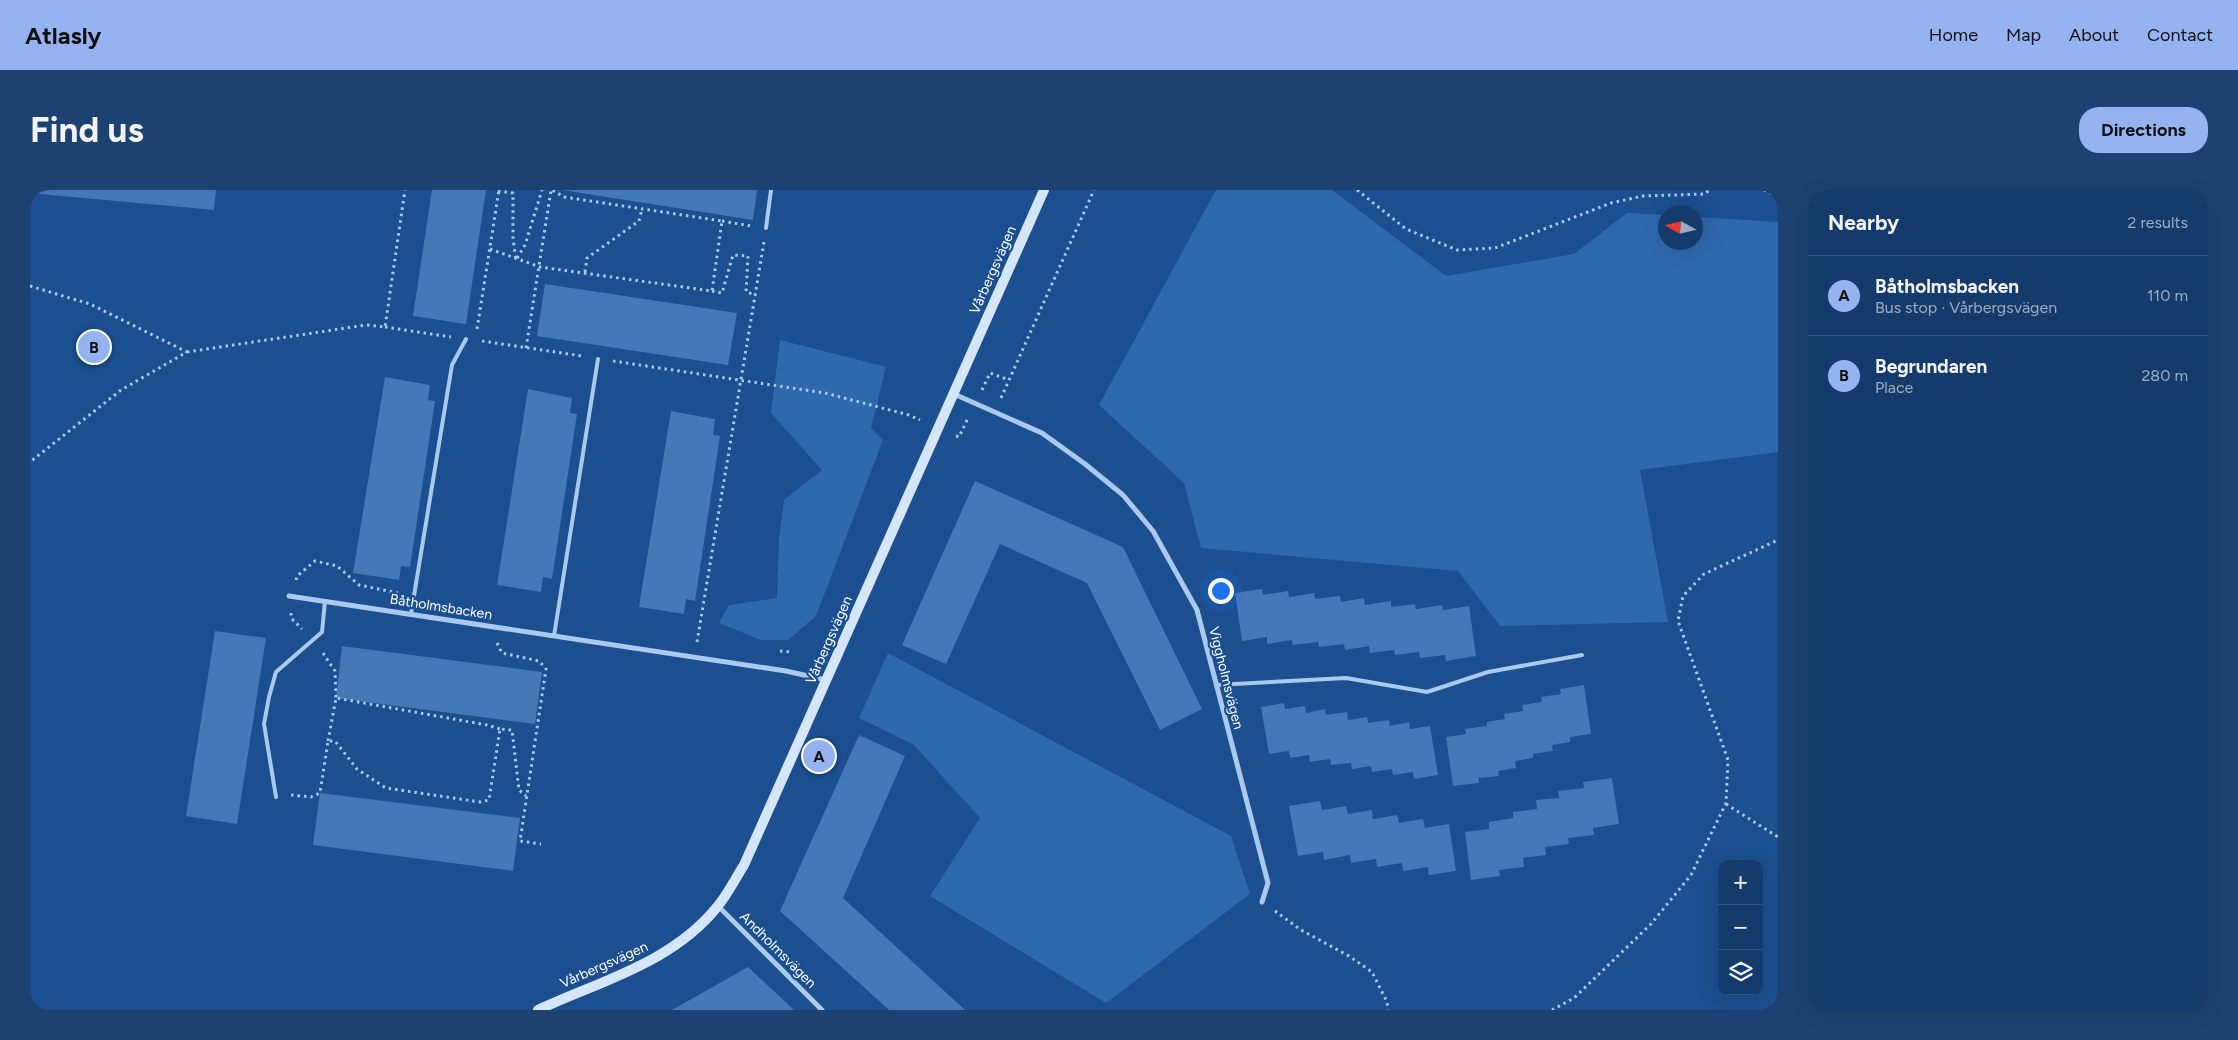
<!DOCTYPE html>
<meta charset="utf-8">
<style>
:root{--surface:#143b6b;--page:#1d4271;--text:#f1f3f6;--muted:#9dadc1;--line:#33557e;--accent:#95b2f1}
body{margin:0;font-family:Figtree,sans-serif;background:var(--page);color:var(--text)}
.controls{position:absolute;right:15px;bottom:15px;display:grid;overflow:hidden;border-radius:10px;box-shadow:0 5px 20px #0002}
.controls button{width:45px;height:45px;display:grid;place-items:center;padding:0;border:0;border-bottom:1px solid var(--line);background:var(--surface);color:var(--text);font:25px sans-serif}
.compass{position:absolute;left:1628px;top:15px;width:45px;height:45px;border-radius:50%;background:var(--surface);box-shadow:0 5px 20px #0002;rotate:278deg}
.you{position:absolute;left:1190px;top:400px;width:18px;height:18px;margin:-12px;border:4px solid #fff;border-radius:50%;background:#1a73e8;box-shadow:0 0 0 8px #1a73e833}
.badge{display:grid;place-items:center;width:32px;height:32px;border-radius:50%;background:var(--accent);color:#111;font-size:16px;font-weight:700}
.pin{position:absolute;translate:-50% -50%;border:2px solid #fff;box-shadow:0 1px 5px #0006}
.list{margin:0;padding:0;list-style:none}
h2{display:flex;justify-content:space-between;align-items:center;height:65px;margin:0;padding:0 20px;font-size:21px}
h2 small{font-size:16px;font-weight:400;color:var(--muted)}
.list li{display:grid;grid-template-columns:32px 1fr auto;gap:15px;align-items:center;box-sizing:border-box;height:80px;padding:0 20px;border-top:1px solid var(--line)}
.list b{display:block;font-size:19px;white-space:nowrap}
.list p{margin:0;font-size:16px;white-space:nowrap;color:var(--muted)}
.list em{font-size:16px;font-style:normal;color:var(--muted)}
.icon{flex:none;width:28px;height:28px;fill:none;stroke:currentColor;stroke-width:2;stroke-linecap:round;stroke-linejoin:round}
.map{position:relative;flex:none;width:1748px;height:820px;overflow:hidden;border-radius:20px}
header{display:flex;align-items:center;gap:30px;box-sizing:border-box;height:70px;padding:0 25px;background:var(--accent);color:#111}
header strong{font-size:24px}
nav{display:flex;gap:28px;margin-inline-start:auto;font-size:18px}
.intro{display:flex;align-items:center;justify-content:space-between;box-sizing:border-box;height:120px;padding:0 30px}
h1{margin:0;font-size:35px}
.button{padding:12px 22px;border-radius:20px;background:var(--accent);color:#111;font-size:18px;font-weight:700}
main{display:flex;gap:30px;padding:0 30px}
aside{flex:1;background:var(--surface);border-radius:20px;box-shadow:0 5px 20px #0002}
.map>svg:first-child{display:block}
</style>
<header>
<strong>Atlasly</strong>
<nav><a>Home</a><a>Map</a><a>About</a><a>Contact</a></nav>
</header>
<div class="intro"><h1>Find us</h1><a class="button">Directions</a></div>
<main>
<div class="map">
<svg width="1748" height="820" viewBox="0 0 1748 820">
<rect width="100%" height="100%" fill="#1b4f8f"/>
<path fill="#2e69ad" d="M1186 0H1302L1416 86 1544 64 1597 23 1635 25 1636 52H1666V27L1748 32V262L1610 280 1638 432 1470 436 1428 381 1171 358 1154 293 1069 215Z
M750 150 856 177 841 238 853 250 786 426 758 450H731L689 433 699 415 747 408 749 348 754 310 792 280 741 223Z
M858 463 1201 646 1220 704 1076 813 900 706 950 628 884 555 829 528Z"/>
<path fill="#4478b7" d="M0 0H186L184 20 0 3Z
M402 0H456L436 134 383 126Z
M532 0H727L723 30Z
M515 94 707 123 698 175 507 146Z
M355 187 400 195 398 210 405 211 380 377 371 376 369 390 323 383Z
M498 199 542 208 540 223 547 224 522 389 513 387 511 402 467 395Z
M641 221 685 229 683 245 690 246 665 411 656 409 654 424 609 417Z
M945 291 1093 357 1172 519 1130 540 1057 393 970 354 916 474 872 455Z
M1232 399 1233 405 1258 401 1259 407 1284 403 1285 409 1310 406 1311 412 1334 408 1335 415 1361 411V417L1385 414 1386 419 1412 415 1413 420 1439 416 1446 466 1416 471 1415 465 1390 468 1389 462 1365 465 1364 460 1340 463 1339 456 1315 460 1314 454 1289 457 1288 452 1263 455 1262 450 1237 454V447L1212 451 1205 403Z
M185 441 236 448 207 634 156 626Z
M312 456 512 482 505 534 306 508Z
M1554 495 1561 544 1540 547V552L1522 555 1523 561 1503 564V568L1485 571 1486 578 1468 581 1469 586 1449 588V593L1423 596 1416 547 1436 544 1435 539 1457 536V532L1475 529 1474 524 1493 521 1492 515 1512 512 1511 507 1531 504 1530 499Z
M1254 513 1255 519 1275 516 1276 523 1295 519 1296 525 1317 522 1318 530 1337 527 1338 533 1359 530 1360 536 1379 532 1380 539 1400 536 1408 585 1384 589 1383 582 1363 585 1362 579 1342 582 1341 576 1322 579 1321 573 1301 575 1300 569 1280 572 1279 565 1260 568 1259 561 1239 564 1231 517Z
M829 545 875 566 813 708 935 820H859L750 721Z
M1582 588 1589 634 1563 638 1564 645 1538 648 1539 654 1515 657 1516 665 1493 668 1494 677 1469 680 1470 686 1441 690 1435 642 1459 639V632L1483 628V622L1507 619 1506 610 1529 608 1528 601 1554 598 1553 592Z
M290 603 490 628 483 681 283 655Z
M1290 611 1292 620 1316 616 1318 624 1342 620 1343 629 1367 625 1369 633 1393 629 1395 638 1419 634 1426 681 1399 685 1398 677 1373 681 1372 673 1347 677 1346 669 1321 673 1320 665 1294 670 1293 662 1268 666 1259 616Z
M718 777 764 820H642Z"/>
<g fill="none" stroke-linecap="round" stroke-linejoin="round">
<path stroke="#a9c9ee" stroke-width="3" stroke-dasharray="2.5 4" stroke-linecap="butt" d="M1327 0 1376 39 1427 60 1465 58 1581 13 1613 6 1675 4 1679 0
M1734 0 1748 6
M468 1 483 3V49L486 70 495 55 512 0
M692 31 721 36
M460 59 510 77 682 101 692 31 534 7 522 0
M555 82 557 68 609 31 612 19
M0 96 60 114 157 162 91 200 0 272
M682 101 692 103 703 65 718 66 716 102 726 105
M355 137 421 147
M447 139 469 0
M452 151 552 166
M496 158 521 0
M157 162 336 135 355 137 375 0
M583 171 795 203 879 225 890 230
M952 200 960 183 979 190
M971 208 1064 0
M926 246 929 247 938 228
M266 390 267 386 285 371 307 376 329 395 368 403
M261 423V428L272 439
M667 452 734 52
M467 453 472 463 509 471 516 479 490 651 511 654
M750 461 763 462
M293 463 305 481 306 508
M298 551 306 508 457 535 470 539
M261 605 281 607 290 603 298 551H305L327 579 356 598 450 612 459 610 470 539 482 540 489 600 496 606
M1696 614 1748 647
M1245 721 1271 740 1319 766 1342 782 1357 812 1358 820
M1522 820 1544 808 1621 734 1661 685 1696 613 1698 570 1648 431 1653 406 1674 384 1748 350"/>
<path stroke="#a9c9ee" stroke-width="4" d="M736 38 741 0
M381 424 422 175 436 149
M524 446 568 169
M1186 495 1316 488 1397 502 1458 482 1552 465
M246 607 234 534 239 507 246 482 292 442 295 411"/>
<path stroke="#a9c9ee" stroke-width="5" d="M924 204 1012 243 1055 274 1093 305 1123 341 1167 420 1238 693 1232 712
M259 406 756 481 796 490
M688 716 792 820"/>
<path stroke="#d6e6fa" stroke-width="10" d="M508 820C570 791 642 773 687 717 698 704 705 689 714 675L1014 0"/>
</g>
<g text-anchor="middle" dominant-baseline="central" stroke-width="4.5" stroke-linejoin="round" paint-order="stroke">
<g font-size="14" fill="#fff" stroke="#1b4f8f">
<text transform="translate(963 80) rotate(-66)">Vårbergsvägen</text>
<text transform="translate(411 417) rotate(9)">Båtholmsbacken</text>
<text transform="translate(799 450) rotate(-66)">Vårbergsvägen</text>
<text transform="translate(1196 488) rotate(76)">Viggholmsvägen</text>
<text transform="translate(748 760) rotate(45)">Andholmsvägen</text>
<text transform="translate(574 775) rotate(-24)">Vårbergsvägen</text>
</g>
</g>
</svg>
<div class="controls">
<button>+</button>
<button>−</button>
<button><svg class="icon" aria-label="layers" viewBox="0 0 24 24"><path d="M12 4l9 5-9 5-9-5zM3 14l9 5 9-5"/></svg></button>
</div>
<svg class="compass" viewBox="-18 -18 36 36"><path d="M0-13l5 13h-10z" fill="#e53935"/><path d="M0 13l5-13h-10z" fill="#9dadc1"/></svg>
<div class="you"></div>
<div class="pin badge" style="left:789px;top:566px">A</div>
<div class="pin badge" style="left:64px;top:157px">B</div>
</div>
<aside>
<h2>Nearby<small>2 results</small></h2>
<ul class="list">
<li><span class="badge">A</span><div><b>Båtholmsbacken</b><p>Bus stop · Vårbergsvägen</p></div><em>110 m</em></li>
<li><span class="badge">B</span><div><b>Begrundaren</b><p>Place</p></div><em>280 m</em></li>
</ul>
</aside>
</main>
